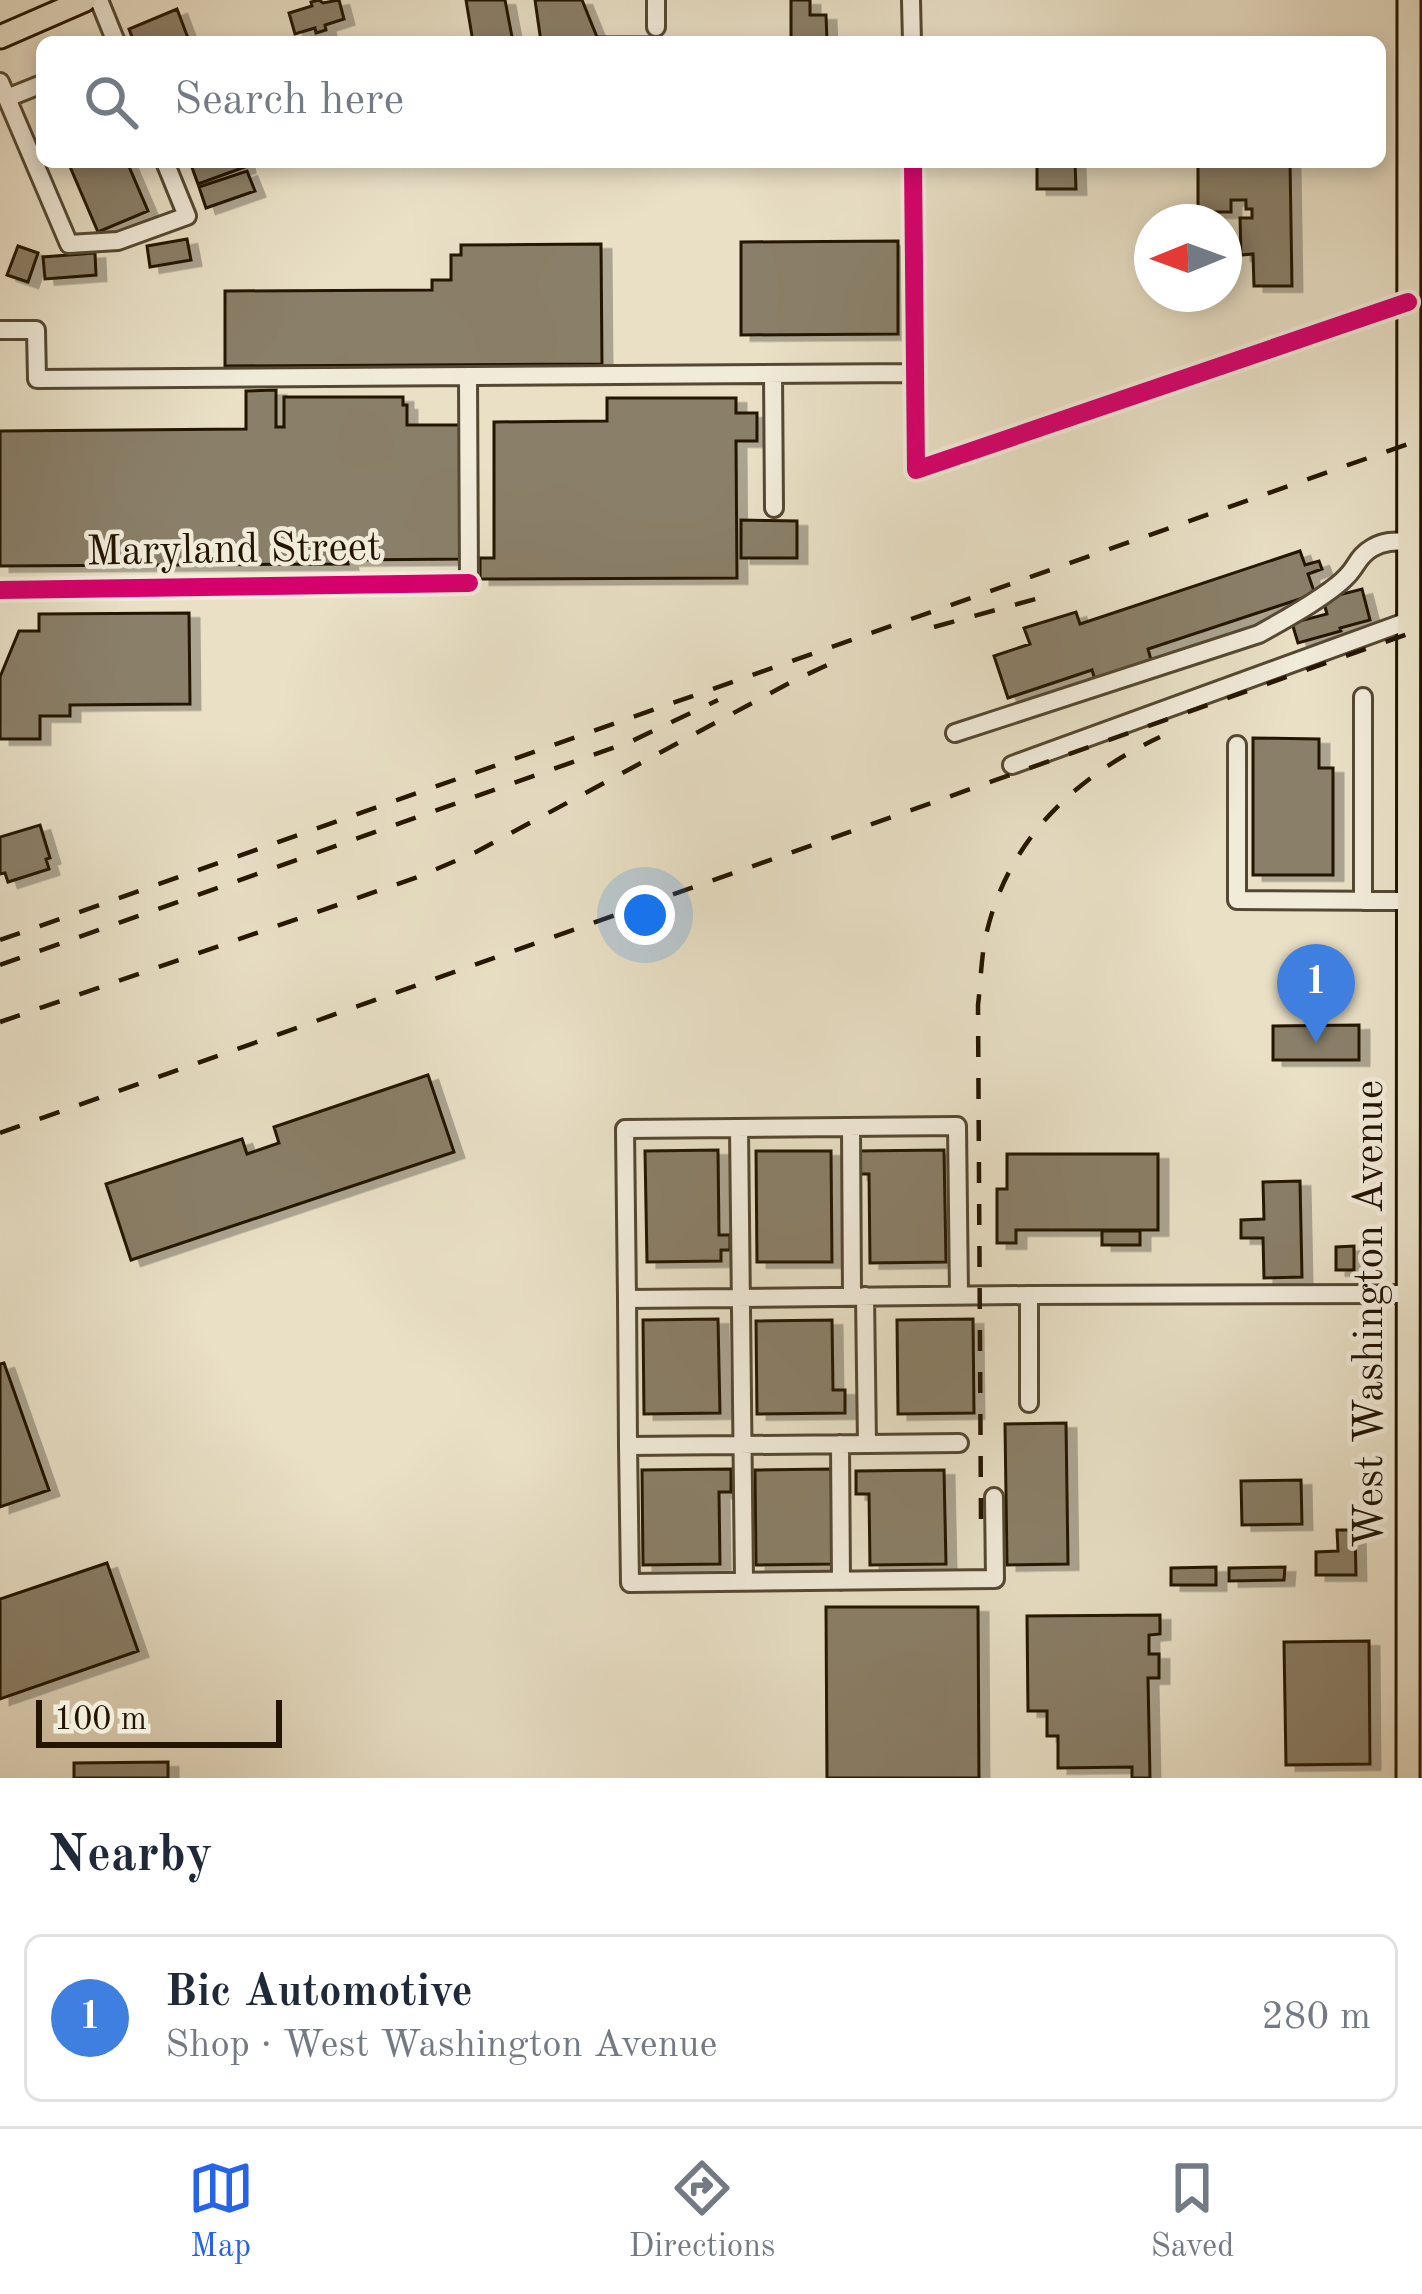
<!DOCTYPE html>
<meta charset="utf-8">
<style>
:root{--surface:#fff;--page:#f2f2f3;--text:#1f2937;--muted:#747a83;--line:#e0e1e3;--accent:#2563eb}
body{margin:0;font-family:"Old Standard TT",serif;background:var(--page);color:var(--text)}
.compass{position:absolute;left:1134px;top:204px;width:108px;height:108px;border-radius:50%;background:var(--surface);box-shadow:0 6px 18px #0003;rotate:269deg}
.scale{position:absolute;left:36px;bottom:30px;width:246px;box-sizing:border-box;padding-left:12px;border:6px solid #241501;border-top:0;font-size:33px;line-height:42px;white-space:nowrap;color:#241501;-webkit-text-stroke:9px #f1ebda;paint-order:stroke}
.you{position:absolute;left:645px;top:915px;width:42px;height:42px;margin:-30px;border:9px solid #fff;border-radius:50%;background:#1a73e8;box-shadow:0 0 0 18px #1a73e833}
.badge{display:grid;place-items:center;width:78px;height:78px;border-radius:50%;background:var(--accent);color:#fff;font-size:39px;font-weight:700}
.pin{position:absolute;translate:-50% -99px;filter:drop-shadow(0 3px 6px #0008)}
.pin::after{content:'';position:absolute;top:63px;width:42px;height:36px;background:inherit;clip-path:polygon(0 0,100% 0,50% 100%)}
.list{margin:0;padding:0;list-style:none}
h2{display:flex;justify-content:space-between;align-items:center;height:156px;margin:0;padding:0 48px;font-size:51px}
h2 small{font-size:39px;font-weight:400;color:var(--muted)}
.list li{display:grid;grid-template-columns:78px 1fr auto;gap:36px;align-items:center;box-sizing:border-box;height:168px;margin:0 24px 24px;padding:0 24px;border:3px solid var(--line);border-radius:18px}
.list b{display:block;font-size:45px;white-space:nowrap}
.list p{margin:0;font-size:39px;white-space:nowrap;color:var(--muted)}
.list em{font-size:39px;font-style:normal;color:var(--muted)}
.icon{flex:none;width:66px;height:66px;fill:none;stroke:currentColor;stroke-width:2;stroke-linecap:round;stroke-linejoin:round}
.map{position:relative;flex:none;width:1422px;height:1778px;overflow:hidden}
.search{position:absolute;background:var(--surface);box-shadow:0 6px 18px #0003;left:36px;right:36px;top:36px;height:132px;display:flex;align-items:center;gap:30px;box-sizing:border-box;padding:0 42px;border-radius:18px;color:var(--muted);font-size:45px}
.sheet{height:348px;background:var(--surface)}
nav{display:flex;justify-content:space-around;align-items:center;box-sizing:border-box;height:168px;border-top:3px solid var(--line);background:var(--surface);font-size:33px;color:var(--muted)}
nav a{display:grid;justify-items:center;gap:6px}
nav .on{color:var(--accent)}
.map>svg:first-child{display:block}
</style>
<div class="map">
<svg width="1422" height="1778" viewBox="0 0 1422 1778">
<defs>
<filter id="shadow"><feDropShadow dx="10" dy="5.5" stdDeviation="0" flood-color="#0004"/></filter>
</defs>
<rect width="100%" height="100%" fill="#e9e0c6"/>
<filter id="stains"><feTurbulence type="fractalNoise" baseFrequency=".00167" numOctaves="4"/><feColorMatrix values="0 0 0 0 .2 0 0 0 0 .09 0 0 0 0 .02 0 0 0 .5 -.17"/></filter>
<radialGradient id="worn" r=".72"><stop offset=".6" stop-color="#630" stop-opacity="0"/><stop offset="1" stop-color="#630" stop-opacity=".3"/></radialGradient>
<path fill="#8a7f67" stroke="#241501" stroke-width="3" filter="url(#shadow)" d="M319 0 323 3 339 0 344 19 325 25 326 30 316 33 315 28 295 34 289 13 312 6 311 2Z
M466 0H505L513 42H473Z
M535 0H582L597 37H661V42H541Z
M791 0H810V15H826L827 42H791Z
M177 9 188 38 177 42H134L129 29Z
M68 162H127L148 211 98 232Z
M190 162H244L245 167 198 184Z
M1037 162H1075L1076 189H1037Z
M1198 162H1290L1292 286H1254L1253 254 1241 255 1240 218H1252V209H1246V200H1231V212H1198Z
M247 171 255 191 206 208 199 187Z
M187 239 191 260 150 267 147 246Z
M898 241V334L741 335V242Z
M601 244 602 364 225 366V291L432 290V280H451V255H461V245Z
M18 246 38 253 28 282 7 275Z
M95 253 96 275 45 279 43 257Z
M276 390V427H284V397H403V405H407V425H465V559L347 560 348 564 0 566V431L246 429V391Z
M607 398H736V413H757V441H736L737 578 480 579V558H494V422L607 421Z
M741 520 797 521V558H741Z
M1300 551 1305 565 1319 561 1322 569 1308 574 1315 594 1148 649 1151 660 1117 671 1119 675 1096 683 1092 670 1008 698 994 656 1030 644 1024 628 1076 612 1080 624Z
M1362 589 1370 620 1340 628 1341 631 1298 643 1292 623 1327 614 1323 599Z
M189 613 190 704 70 705V716H40V739H0V677L19 631H39V614Z
M1253 738 1319 739V768H1333V875H1253Z
M40 825 50 858 46 859 49 869 8 882 5 873 0 874V837Z
M1359 1025V1060H1273V1026Z
M428 1075 454 1152 131 1260 106 1184 242 1139 247 1154 279 1143 274 1127Z
M718 1150 719 1235H730V1250H721V1261L647 1262 645 1151Z
M944 1150 946 1262 870 1263 869 1174H858L857 1151Z
M756 1151H831L832 1262H757Z
M1007 1154H1158V1230H1016V1243H997V1189H1007Z
M1300 1181 1302 1277 1264 1278 1263 1238H1241V1220L1264 1219 1263 1182Z
M1102 1231H1140V1245H1102Z
M1354 1246V1270H1336V1247Z
M718 1319 720 1413 644 1414 643 1320Z
M973 1319 974 1413 898 1414 897 1320Z
M832 1320 833 1390H845V1413L757 1414 756 1321Z
M4 1363 49 1490 0 1507V1364Z
M1066 1423 1068 1564 1007 1565 1005 1424Z
M731 1469V1492H719L720 1564 643 1565 642 1470Z
M831 1469 833 1564 756 1565 755 1470Z
M944 1470 946 1564 870 1565 869 1494H856V1471Z
M1301 1480 1302 1524 1242 1525 1241 1481Z
M1337 1530H1355L1356 1575H1316V1552L1338 1551Z
M107 1563 138 1651 0 1699V1599Z
M1216 1567V1585H1171V1568Z
M1285 1567 1284 1580 1229 1581V1568Z
M826 1607H978L979 1778H827Z
M1160 1615V1634L1149 1635V1654H1159V1678H1148L1150 1778H1132V1767L1058 1768V1736H1047V1711H1028L1027 1616Z
M1369 1641 1370 1764 1286 1765 1284 1642Z
M168 1762V1778H74V1763Z"/>
<g fill="none" stroke-linecap="round" stroke-linejoin="round">
<g stroke="#554832" stroke-width="22">
<path id="minor" d="M99 0 116 42
M656 0V27
M911 0 912 42
M0 82 69 244 118 241 187 216 165 162
M7 98 42 84
M913 162 916 470 1408 302
M0 330H36L37 379 916 373
M773 374 774 508
M0 590 469 583 468 376
M955 733 1259 634C1282 621 1330 595 1347 576 1357 566 1358 556 1372 548 1384 541 1394 541 1408 542
M1237 745V900L1410 901
M1012 765 1408 621
M1363 901V697
M851 1127 852 1296
M739 1128 744 1581
M959 1295 957 1126 625 1129 627 1299 1029 1295
M865 1296 867 1444 959 1443
M627 1299 628 1446
M1029 1403V1295L1410 1294
M840 1444 841 1581
M867 1444 628 1446 630 1583 995 1579 994 1497"/>
</g>
<g stroke="#241501" stroke-width="27">
<path id="major" d="M0 37 85 0
M1408 1778 1409 0"/>
</g>
<use href="#minor" stroke="#f1ebda" stroke-width="16"/>
<use href="#major" stroke="#e9e0c6" stroke-width="21"/>
<path stroke="#241501" stroke-width="4.5" stroke-dasharray="21 21" stroke-linecap="butt" d="M934 627 1043 597
M0 940 1422 439
M0 965 632 741 718 700
M0 1022 418 877 476 852 791 682 840 659
M0 1133 1422 629
M981 1519 978 1005C981 981 981 955 987 931 1009 839 1076 776 1160 737"/>
<g stroke="#f1ebda" stroke-width="26">
<path id="cycleway" d="M913 162 916 470 1408 302
M0 590 469 583"/>
</g>
<use href="#cycleway" stroke="#d6006c" stroke-width="18"/>
</g>
<g text-anchor="middle" dominant-baseline="central" stroke-width="9" stroke-linejoin="round" paint-order="stroke">
<g font-size="42" fill="#241501" stroke="#f1ebda">
<text transform="translate(234 551) rotate(-1)">Maryland Street</text>
<text transform="translate(1371 1314) rotate(-90)">West Washington Avenue</text>
</g>
</g>
<rect width="100%" height="100%" filter="url(#stains)"/>
<rect width="100%" height="100%" fill="url(#worn)"/>
</svg>
<svg class="compass" viewBox="-18 -18 36 36"><path d="M0-13l5 13h-10z" fill="#e53935"/><path d="M0 13l5-13h-10z" fill="#747a83"/></svg>
<div class="scale">100 m</div>
<div class="you"></div>
<div class="pin badge" style="left:1316px;top:1043px;background:#3f7fe0">1</div>
<div class="search"><svg class="icon" aria-label="search" viewBox="0 0 24 24"><circle cx="10" cy="10" r="6"/><path d="M15 15l6 6"/></svg>Search here</div>
</div>
<section class="sheet">
<h2>Nearby<small></small></h2>
<ul class="list">
<li><span class="badge" style="background:#3f7fe0">1</span><div><b>Bic Automotive</b><p>Shop · West Washington Avenue</p></div><em>280 m</em></li>
</ul>
</section>
<nav>
<a class="on"><svg class="icon" aria-label="map" viewBox="0 0 24 24"><path d="M3 6l6-2 6 2 6-2v14l-6 2-6-2-6 2zM9 4v14M15 6v14"/></svg>Map</a>
<a><svg class="icon" aria-label="directions" viewBox="0 0 24 24"><path d="M12 3l9 9-9 9-9-9zM9 14v-3h6M13 9l2 2-2 2"/></svg>Directions</a>
<a><svg class="icon" aria-label="saved" viewBox="0 0 24 24"><path d="M7 4h10v16l-5-4-5 4z"/></svg>Saved</a>
</nav>
